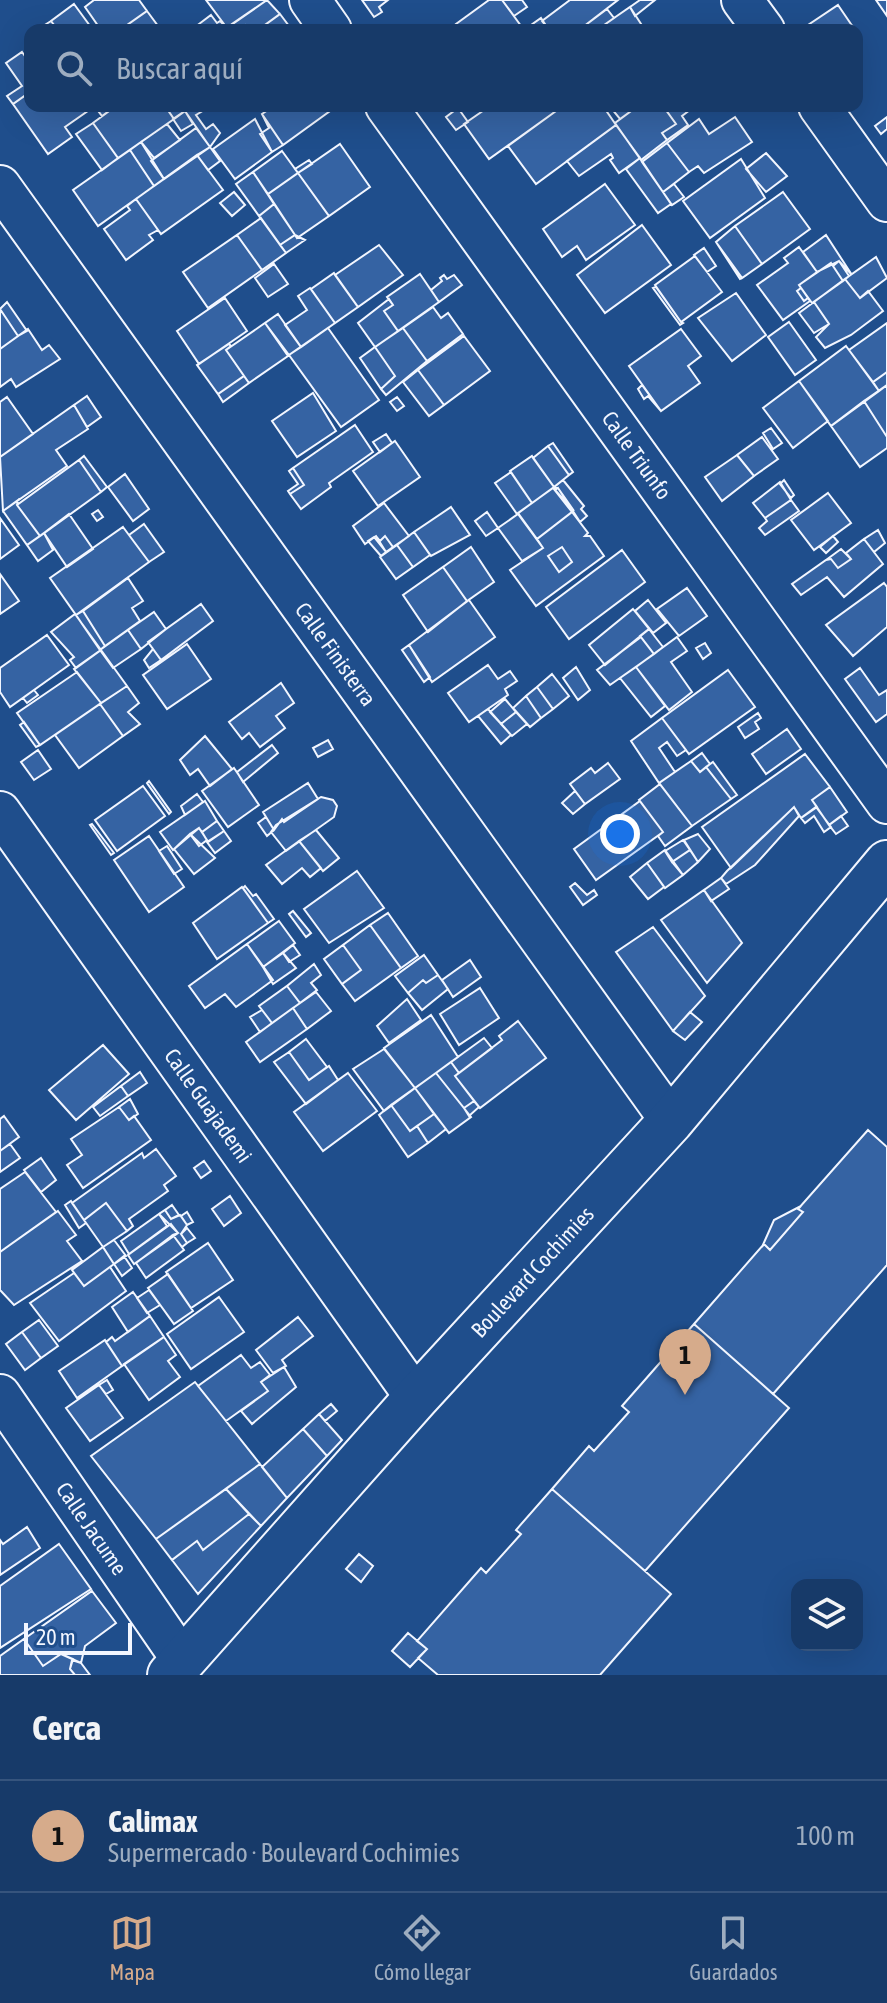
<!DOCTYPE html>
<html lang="es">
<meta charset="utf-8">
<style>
:root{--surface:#173a69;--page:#244571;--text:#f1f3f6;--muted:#9eadc0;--line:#36547d;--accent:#d6ab8b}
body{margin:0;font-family:"Asap Condensed",sans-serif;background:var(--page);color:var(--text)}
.controls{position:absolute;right:24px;bottom:24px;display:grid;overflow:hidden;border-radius:16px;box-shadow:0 8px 32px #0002}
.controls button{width:72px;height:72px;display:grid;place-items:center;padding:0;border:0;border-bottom:2px solid var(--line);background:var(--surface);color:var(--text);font:40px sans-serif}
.scale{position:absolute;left:24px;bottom:20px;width:108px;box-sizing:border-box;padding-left:8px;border:4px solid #f2f6ff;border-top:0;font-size:22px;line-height:28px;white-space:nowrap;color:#f2f6ff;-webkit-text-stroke:6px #1f4e8c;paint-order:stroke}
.you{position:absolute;left:620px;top:834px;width:28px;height:28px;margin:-20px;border:6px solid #fff;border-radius:50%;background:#1a73e8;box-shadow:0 0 0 12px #1a73e833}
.badge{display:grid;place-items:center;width:52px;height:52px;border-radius:50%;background:var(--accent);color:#111;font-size:26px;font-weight:700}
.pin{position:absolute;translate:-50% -66px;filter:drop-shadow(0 2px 4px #0008)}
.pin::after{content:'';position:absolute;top:42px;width:28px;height:24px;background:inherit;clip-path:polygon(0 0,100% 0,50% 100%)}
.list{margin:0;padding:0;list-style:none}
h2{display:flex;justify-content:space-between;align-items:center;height:104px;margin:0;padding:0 32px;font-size:34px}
h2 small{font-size:26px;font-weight:400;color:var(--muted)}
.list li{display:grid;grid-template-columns:52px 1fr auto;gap:24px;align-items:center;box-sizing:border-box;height:112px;padding:0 32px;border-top:2px solid var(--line)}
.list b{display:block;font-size:30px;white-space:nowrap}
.list p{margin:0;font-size:26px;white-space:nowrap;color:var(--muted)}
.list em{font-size:26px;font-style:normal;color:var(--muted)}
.icon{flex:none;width:44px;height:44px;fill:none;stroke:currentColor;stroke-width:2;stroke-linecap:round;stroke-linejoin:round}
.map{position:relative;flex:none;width:887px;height:1675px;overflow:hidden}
.search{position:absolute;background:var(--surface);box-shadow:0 8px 32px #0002;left:24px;right:24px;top:24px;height:88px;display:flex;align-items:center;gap:20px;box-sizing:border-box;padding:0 28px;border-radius:16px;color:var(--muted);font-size:30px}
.sheet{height:216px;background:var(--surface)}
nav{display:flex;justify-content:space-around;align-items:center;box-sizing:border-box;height:112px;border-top:2px solid var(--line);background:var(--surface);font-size:22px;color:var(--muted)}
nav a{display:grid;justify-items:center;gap:4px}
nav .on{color:var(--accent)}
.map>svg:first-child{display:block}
</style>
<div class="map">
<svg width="887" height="1675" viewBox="0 0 887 1675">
<rect width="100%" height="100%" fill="#1f4e8c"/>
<path fill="#3563a3" stroke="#f2f6ff" stroke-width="2" fill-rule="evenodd" d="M94 0H139L147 11 120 30H101L85 7Z
M206 0H267L227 28Z
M267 0 280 14 258 30H249L245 25 237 30 232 24Z
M362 0H388L379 7 382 12 374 17Z
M489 0H502L524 30H460L456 24Z
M502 0H522L527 7 514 16Z
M570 0H618L583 27 585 30H549L542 21Z
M640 0H655L635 16 630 7Z
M876 0H887V16Z
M74 4 93 30H58L51 21Z
M838 5 855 30H807L805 27Z
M630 7 645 30H597L614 18Z
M607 9 614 18 597 30H585L583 27Z
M147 11 161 30H120Z
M280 14 292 30H258Z
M211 15 217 23 220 21 227 28 198 30 195 27Z
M541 18 549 30H524Z
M51 21 58 30H37Z
M22 52 30 63V92L13 104 7 96 22 86 6 63Z
M30 92V106H95L65 127 72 137 48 154 13 104Z
M98 106H116L102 116 96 108Z
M116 106H165L174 119 118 158 93 123Z
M165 106H181L185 111 174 119Z
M193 106 201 112 196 115 206 129 213 124 220 133 210 147 185 111Z
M274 106H337L283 145 262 114Z
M490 106H563L489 159 464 124Z
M563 106H603L616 125 536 184 508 146Z
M638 106H663L676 124 662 133 667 140 641 160 615 123Z
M638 106 620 119 611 108 614 106Z
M663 106 694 107 682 116 688 125 667 140 662 133 676 124Z
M458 108 468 122 456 130 446 117Z
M185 111 193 124 181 131 173 119Z
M262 114 283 145 272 152 260 134 269 128Z
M735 117 752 142 704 173 698 166 689 172 667 143 699 119 709 134Z
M887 117V129L881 134 875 126Z
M255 119 272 152 235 179 213 149Z
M93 123 118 158 102 170 76 134Z
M167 124 180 140 154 158 141 142Z
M616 125 640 158 619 173 610 160 613 158 611 154 579 176 567 161Z
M196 128 210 147 164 179 151 161Z
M141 142 164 179 154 186 130 150Z
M667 143 689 172 663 192 642 162Z
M340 144 370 187 329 216 298 173Z
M210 147 220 161 208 170 197 155Z
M130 150 154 186 98 226 73 190Z
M282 151 298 173 268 194 253 172Z
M766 153 787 176 766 192 746 169Z
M197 155 223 190 161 234 136 199Z
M640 158 671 204 658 213 626 169Z
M741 159 765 198 710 238 683 201Z
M309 160 312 164 298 173 295 169Z
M253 172 274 204 259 216 236 184Z
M298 173 329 216 297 238 268 194Z
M605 184 635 225 586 260 577 246 562 257 543 229Z
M674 184 684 197 672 205 663 192Z
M234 192 245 205 232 216 220 203Z
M783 192 810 229 762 264 735 226Z
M136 199 158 230 149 235 153 240 126 260 104 229 130 210 127 206Z
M274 204 295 235 280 245 259 216Z
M261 218 286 253 262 270 237 235Z
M642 225 671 265 605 313 577 275Z
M735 226 762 264 742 278 716 242Z
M237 235 262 270 208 308 183 272Z
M295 235 305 240 286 253 280 245Z
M826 235 852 275 839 261 817 272 803 252Z
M716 242 742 278 740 279Z
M379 245 403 275 358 307 335 275Z
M799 247 817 272 799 285 801 288 797 291 804 301 808 298 810 301 783 320 757 285 788 263 784 258Z
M704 248 716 266 707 272 694 255Z
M695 256 722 292 681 322 655 285Z
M876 257 887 278 860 298 845 279Z
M839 261 849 276 843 281 833 266Z
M831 263 843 281 812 303 799 285Z
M274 264 288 284 268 297 255 278Z
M334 273 358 307 335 323 311 289Z
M420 274 439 302 398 331 384 311 393 305 387 297Z
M444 275 447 279 454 275 462 285 439 302 431 290 442 281 440 278Z
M845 279 860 298 868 291 883 311 851 335 825 348 816 337 829 324 814 302Z
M656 287 681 322 683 323 680 325 653 288Z
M310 288 335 323 301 347 285 325 307 310 298 296Z
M801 288 808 298 804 301 797 291Z
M736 293 766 335 732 361 698 318Z
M225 298 247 331 199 364 177 331Z
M389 299 393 305 384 311 398 331 375 347 358 323Z
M7 302 27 331 18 336 0 309Z
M814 302 829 324 814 333 799 313Z
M433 307 441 318 448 313 463 334 427 361 403 328Z
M0 309 18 336 0 349Z
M278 314 301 347 289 355 265 323Z
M789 322 816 360 795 375 768 337Z
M265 323 288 356 249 383 226 350Z
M887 323V372L873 382 849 350Z
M328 328 379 400 341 427 289 355Z
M403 328 427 361 386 395 381 389 395 376 375 347Z
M28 329 42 350 49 345 60 359 16 387 11 379 0 387V349Z
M681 329 701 356 688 366 700 383 661 411 629 366Z
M464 336 490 371 444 405 418 370Z
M229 344 231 346 226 350 244 376 218 394 197 365Z
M846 346 879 391 831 426 799 381Z
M375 347 395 376 381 389 360 358Z
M418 370 444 405 429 416 403 382Z
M887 372V385L879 391 873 382Z
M244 376 249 383 223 402 218 394Z
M799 381 828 421 793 448 763 408Z
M642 385 661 411 648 396 644 399 638 389Z
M887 385V437L864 401Z
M313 393 336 431 297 457 272 421Z
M87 396 101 417 87 427 74 405Z
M7 397 33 434 0 457V402Z
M397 397 404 406 397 411 390 402Z
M864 401 887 437V448L860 467 831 426Z
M74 405 88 429 56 450 67 466 3 511 0 457Z
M355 425 373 452 329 483 331 487 301 509 290 494 304 485 293 468Z
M771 428 782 443 773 449 763 433Z
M386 434 392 443 380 452 373 442Z
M762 437 778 459 754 476 737 455Z
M395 441 420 477 378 506 353 471Z
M553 443 573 472 569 475 548 446Z
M548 446 569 475 554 487 533 458Z
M737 455 754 476 722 501 705 477Z
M84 456 107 487 101 492 79 460Z
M532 456 554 487 532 503 510 471Z
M79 460 101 492 40 536 17 505Z
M293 468 304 485 290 494 288 491 298 484 289 471Z
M511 472 532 503 517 514 495 483Z
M125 474 149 509 133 521 108 487Z
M563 480 584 506 581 509 587 516 580 522 558 488H553Z
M784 480 794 495 791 498 780 484Z
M780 482 791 500 765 518 753 503Z
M553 488 572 512 537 539 518 513Z
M558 488 574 511 555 490Z
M828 493 851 523 814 550 791 520Z
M18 500 17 505 40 536 27 545 3 511Z
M791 500 799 511 765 535 759 528 767 521 765 518Z
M384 503 409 536 393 547 385 536 380 541 376 536 365 544 353 526Z
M451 507 470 535 431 556 414 532Z
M98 510 103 517 97 521 92 514Z
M487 512 498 528 486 536 475 521Z
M572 512 588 533 585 536H590L604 556 536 606 510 570 543 548 537 539ZM562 547 572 562 559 572 548 556Z
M69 514 93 549 67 567 44 533Z
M518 514 543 548 522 561 498 528Z
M0 518 19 545 0 559Z
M144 524 164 552 149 562 129 535Z
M123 527 149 562 76 615 50 578Z
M878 530 885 543 874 552 864 539Z
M414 532 430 555 413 567 397 545Z
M44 533 53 550 38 561 27 545Z
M376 536 380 541 385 536 393 547 386 552Z
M833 536 838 542 826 553 820 547Z
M374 537 386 552 381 556 368 541Z
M864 539 883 564 844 597 827 577 801 595 792 584 826 560 831 559 838 568 851 559 846 553Z
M397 545 413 567 396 579 380 557Z
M471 547 494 582 467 601 443 567Z
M562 547 572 562 559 572 548 556Z
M841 549 851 559 838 568 831 559 826 560Z
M622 550 645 582 569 639 546 607Z
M443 567 467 601 428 632 403 595Z
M0 574 19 601 0 614Z
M128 578 143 601 132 608 140 621 105 646 83 611Z
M884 583 887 587V627L853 656 826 625Z
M687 588 707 616 679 636 657 609Z
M469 600 495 637 432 682 409 645Z
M648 600 666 623 653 633 635 611Z
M201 604 213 621 161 660 148 642Z
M633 609 649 629 605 665 589 645Z
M83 611 105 646 100 650 76 615Z
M154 612 166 629 141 649 128 630Z
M75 614 101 650 76 668 70 660 74 657 51 632Z
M649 629 663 647 654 654 640 636Z
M128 630 141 649 113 668 100 650Z
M47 635 69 665 10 707 0 692V668Z
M641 637 654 654 610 685 597 670Z
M677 637 687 651 671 662 692 692 669 710 636 667Z
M705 643 711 653 703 659 696 648Z
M187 644 211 679 167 709 143 675Z
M409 645 430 677 424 682 402 650Z
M153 649 161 660 149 668 144 660Z
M101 650 127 686 101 703 74 669Z
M488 665 498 679 510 671 517 681 505 689 508 695 469 722 448 693Z
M576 667 590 690 578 700 563 678Z
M636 667 665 706 651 717 620 678Z
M860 668 879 695 887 690V714L876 722 845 679Z
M728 670 755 707 689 754 662 718Z
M77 672 101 703 40 745 17 713Z
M552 674 569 696 553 709 537 687Z
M281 683 294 703 276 716 285 728 260 747 249 733 242 739 229 722Z
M127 686 139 703 128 712 140 724 123 736 100 704Z
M537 687 553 709 541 718 526 696Z
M34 690 38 695 27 703 23 698Z
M526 696 541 718 530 727 513 708Z
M505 699 516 712 501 724 490 712Z
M100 704 123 736 79 768 55 735Z
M488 709 511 735 501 744 478 716Z
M516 712 527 724 512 736 501 724Z
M758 713 761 718 755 722 759 729 745 738 738 727Z
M662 718 686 750 677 756 667 742 659 748 675 772 659 783 631 741Z
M24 722 40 745 36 747 20 725Z
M787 729 801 749 766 774 752 754Z
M205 736 232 769 210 786 198 769 190 775 180 760Z
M328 740 333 749 318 757 313 748Z
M272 745 278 753 243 782 237 772Z
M38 750 51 769 34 780 21 762Z
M702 753 710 764 700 772 691 761Z
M805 754 830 787 812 800 817 807 801 818 794 807 731 868 702 827Z
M691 761 700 772 706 767 731 799 692 826 659 783Z
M713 762 737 795 731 799 706 767Z
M608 763 620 779 585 804 570 784 591 768 595 773Z
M234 768 259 805 228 827 202 791Z
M149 781 171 812 169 814 147 783Z
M308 783 318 799 284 822 282 819 274 830 263 812Z
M660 784 692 826 665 846 658 836 663 832 639 800Z
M143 786 165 816 117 851 95 820Z
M830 787 847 812 829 825 812 800Z
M575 791 585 804 573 814 562 803Z
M197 794 203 802 185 815 181 806Z
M321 797 333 800 337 806 334 817 286 851 271 832 276 825Z
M205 801 217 821 202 832 199 828 173 850 160 832Z
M640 801 663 832 596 880 574 849Z
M794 807 799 816 755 865 726 884 721 878 727 871Z
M816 807 831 827 824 832 814 816 805 823 801 818Z
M841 816 848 826 836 834 829 825Z
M266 817 274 830 267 836 258 823Z
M217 821 224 831 208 842 202 832Z
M92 824 114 853 111 855 90 825Z
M199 828 207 840 199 846 190 834Z
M316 830 339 858 323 871 299 841Z
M224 831 231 841 215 853 207 842Z
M190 834 215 858 194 874 174 849Z
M698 834 710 849 698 862 684 840Z
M149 836 184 887 149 912 114 860Z
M683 840 690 850 672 862 665 851Z
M299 841 321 868 310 877 302 868 282 884 266 865Z
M167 846 182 869 174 874 159 851Z
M665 850 683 875 665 888 647 863Z
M690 850 698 862 683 875 672 862Z
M647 863 664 887 648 899 630 877Z
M357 871 384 908 329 943 304 909Z
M721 878 729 889 711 901 704 890Z
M575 883 587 895 594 890 597 895 583 905 570 887Z
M245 886 253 896 256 894 274 919 268 923 243 888Z
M242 887 268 923 217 959 193 923Z
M704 890 742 943 707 983 661 920Z
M293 911 311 933 306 937 289 914Z
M388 913 418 956 401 968 370 925Z
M279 921 295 943 263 967 247 944Z
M370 925 401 968 355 1001 342 984 361 970 343 945Z
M653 927 705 996 673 1031 616 952Z
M247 944 273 980 236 1007 225 994 205 1008 189 986Z
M293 945 300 955 289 962 283 953Z
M343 945 361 970 342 984 324 959Z
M283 953 296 968 273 984 263 967Z
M424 955 438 975 426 983 423 980 408 993 395 976Z
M470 960 481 977 453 997 442 980Z
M314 964 321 975 311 983 317 990 300 1003 287 986Z
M438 975 448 989 422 1010 408 993 423 980 426 983Z
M287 986 300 1003 272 1023 259 1006Z
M480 988 499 1018 459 1045 440 1014Z
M316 992 331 1011 307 1029 293 1008Z
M407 999 421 1020 389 1043 377 1026Z
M293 1008 307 1029 260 1062 246 1042Z
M262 1010 272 1023 260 1032 250 1017Z
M690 1012 702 1022 685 1040 673 1031Z
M431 1015 458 1057 415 1088 384 1048Z
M518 1021 546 1058 480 1108 455 1076 502 1040 499 1036Z
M484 1038 492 1048 459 1073 451 1062Z
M306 1039 327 1067 309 1080 289 1052Z
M103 1045 129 1074 76 1120 49 1090Z
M384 1049 415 1088 384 1111 353 1069Z
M289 1052 309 1080 329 1066 338 1080 306 1104 274 1062Z
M451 1062 459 1073 455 1076 474 1101 464 1108 436 1073Z
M140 1072 147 1083 128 1096 121 1086Z
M348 1073 377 1111 323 1151 294 1112Z
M436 1073 471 1117 449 1133 415 1088Z
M121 1086 128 1096 100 1116 93 1107Z
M415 1088 434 1114 410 1131 391 1105Z
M130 1099 138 1114 129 1120 119 1107Z
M474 1101 479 1107 469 1116 464 1108Z
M391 1105 410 1131 417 1126 428 1143 408 1157 379 1115Z
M119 1107 129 1120 134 1116 151 1140 83 1188 67 1165 82 1155 71 1139Z
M434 1114 446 1129 428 1143 417 1126Z
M4 1116 19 1137 0 1151V1119Z
M868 1130 887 1147V1265L773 1394 694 1324 764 1244 770 1250 803 1212 798 1209Z
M10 1144 20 1158 0 1172V1151Z
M156 1149 176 1176 164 1185 168 1191 129 1219 133 1226 127 1231 106 1203 84 1220 72 1203 142 1153 144 1158Z
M41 1158 56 1180 41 1192 24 1170Z
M204 1161 211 1171 201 1178 194 1168Z
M25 1172 56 1212 0 1252V1189Z
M230 1196 241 1213 224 1226 212 1209Z
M71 1201 86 1223 79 1228 65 1205Z
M106 1203 127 1231 103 1247 84 1220Z
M172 1205 179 1215 171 1219 165 1210Z
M801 1206 798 1209 803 1212 770 1250 764 1244 762 1247 774 1220Z
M165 1210 171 1219 180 1215 187 1225 181 1234 187 1243 182 1247 173 1235 178 1233 159 1214Z
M58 1211 76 1235 67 1241 82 1261 14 1305 0 1290V1252Z
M187 1212 193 1222 187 1225 181 1216Z
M159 1214 167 1226 129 1254 121 1241Z
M171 1224 178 1233 134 1264 128 1255Z
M187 1228 195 1238 187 1243 181 1234Z
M173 1235 184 1250 146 1278 136 1263Z
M114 1240 126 1256 114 1264 103 1247Z
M208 1243 233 1280 191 1308 166 1272Z
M103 1247 114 1264 84 1286 72 1270Z
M124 1256 132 1268 122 1276 114 1264Z
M110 1267 126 1291 59 1341 30 1303 74 1273 84 1286Z
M168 1274 193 1311 174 1324 148 1288Z
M149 1290 160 1305 147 1313 137 1298Z
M133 1292 150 1316 128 1332 112 1307Z
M219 1297 244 1332 191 1369 167 1334Z
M150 1316 164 1337 122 1366 106 1342 112 1337 115 1341Z
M298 1317 313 1336 282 1360 286 1366 273 1373 256 1350Z
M39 1320 58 1346 41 1358 22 1332Z
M694 1324 789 1408 645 1571 552 1489 589 1446 594 1451 629 1412 622 1406Z
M22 1332 41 1358 25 1370 6 1344Z
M164 1337 176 1355 168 1361 180 1377 149 1400 124 1364Z
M105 1340 122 1366 77 1398 59 1371Z
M241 1355 251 1368 260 1362 270 1375 261 1382 268 1391 226 1421 198 1386Z
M284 1367 296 1387 252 1424 241 1411 268 1391 261 1382Z
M107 1380 113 1390 106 1394 99 1385Z
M195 1382 260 1464 156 1539 91 1456Z
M99 1385 123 1418 90 1441 66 1408Z
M331 1404 337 1411 325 1421 319 1414Z
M319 1414 342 1440 327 1456 303 1429Z
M303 1429 327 1456 287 1498 262 1467Z
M260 1464 287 1498 261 1526 226 1489Z
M226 1489 249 1514 203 1550 197 1541 172 1560 156 1539Z
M552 1489 671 1594 600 1675H438L418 1658 427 1649 417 1641 481 1568 486 1573 521 1534 516 1530Z
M249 1514 261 1526 198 1594 172 1560 197 1541 203 1550Z
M27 1527 40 1548 0 1575V1540L3 1544Z
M59 1544 91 1589 0 1648V1586Z
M359 1554 373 1566 361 1582 346 1569Z
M92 1591 116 1623 85 1646 81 1663 61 1654 43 1666 24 1639Z
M408 1633 427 1649 410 1667 392 1651Z
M24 1639 43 1666 61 1654 73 1659 70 1669 75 1675H0V1656Z
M72 1660 81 1663 90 1675H75L70 1669Z"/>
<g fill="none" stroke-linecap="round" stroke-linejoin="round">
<g stroke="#f2f6ff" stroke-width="44">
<g id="minor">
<path d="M310 0 331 30"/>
<path d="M742 0 764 30"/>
<path id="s1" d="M386 106 887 803"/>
<path d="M819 106 887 201"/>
<path id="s2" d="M0 186 671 1121"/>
<path id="s3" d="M0 812 416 1398"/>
<path id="s4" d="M0 1395 183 1661"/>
</g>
</g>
<g stroke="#f2f6ff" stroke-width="48">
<g id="major">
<path id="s5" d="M170 1675 416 1398 671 1121 887 863"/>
</g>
</g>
<use href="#minor" stroke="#1f4e8c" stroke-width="40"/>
<use href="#major" stroke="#1f4e8c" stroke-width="44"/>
</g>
<g text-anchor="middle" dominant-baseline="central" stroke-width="6" stroke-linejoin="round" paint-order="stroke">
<g font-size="22" fill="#f2f6ff" stroke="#1f4e8c">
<text stroke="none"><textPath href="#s1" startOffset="430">Calle Triunfo</textPath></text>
<text stroke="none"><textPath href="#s2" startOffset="576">Calle Finisterra</textPath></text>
<text stroke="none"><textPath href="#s3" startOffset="360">Calle Guajademi</textPath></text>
<text stroke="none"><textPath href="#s5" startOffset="542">Boulevard Cochimies</textPath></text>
<text stroke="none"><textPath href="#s4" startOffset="162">Calle Jacume</textPath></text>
</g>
</g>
</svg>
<div class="controls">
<button><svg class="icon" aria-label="layers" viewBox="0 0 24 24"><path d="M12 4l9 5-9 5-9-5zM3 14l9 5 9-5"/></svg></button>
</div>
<div class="scale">20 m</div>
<div class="you"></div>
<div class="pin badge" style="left:685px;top:1395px">1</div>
<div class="search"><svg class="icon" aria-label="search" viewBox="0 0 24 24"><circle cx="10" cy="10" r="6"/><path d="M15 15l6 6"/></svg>Buscar aquí</div>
</div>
<section class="sheet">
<h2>Cerca<small></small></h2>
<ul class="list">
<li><span class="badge">1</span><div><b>Calimax</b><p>Supermercado · Boulevard Cochimies</p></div><em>100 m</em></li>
</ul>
</section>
<nav>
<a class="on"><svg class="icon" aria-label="map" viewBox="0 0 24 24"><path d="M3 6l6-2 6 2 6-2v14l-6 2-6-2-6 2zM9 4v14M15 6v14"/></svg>Mapa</a>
<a><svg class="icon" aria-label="directions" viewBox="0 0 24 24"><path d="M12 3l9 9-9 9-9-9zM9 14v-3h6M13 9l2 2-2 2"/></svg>Cómo llegar</a>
<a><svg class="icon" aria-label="saved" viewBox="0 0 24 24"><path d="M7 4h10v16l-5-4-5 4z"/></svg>Guardados</a>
</nav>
